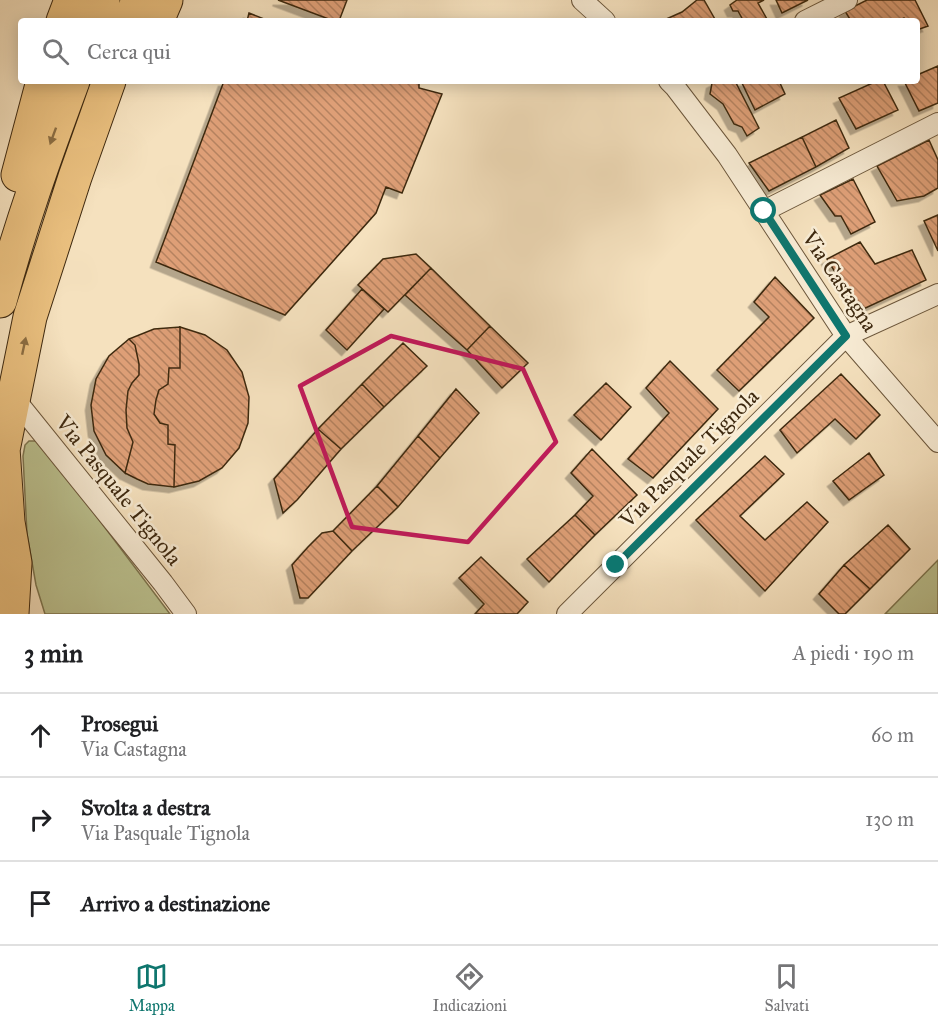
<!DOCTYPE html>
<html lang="it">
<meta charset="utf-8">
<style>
:root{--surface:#fff;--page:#f6f6f6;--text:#202124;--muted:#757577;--line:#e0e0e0;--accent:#0f766e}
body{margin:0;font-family:"IM FELL Great Primer",serif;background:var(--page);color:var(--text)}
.stop{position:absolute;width:18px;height:18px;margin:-14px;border:4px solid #0f766e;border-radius:50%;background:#fff}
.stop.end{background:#0f766e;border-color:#fff;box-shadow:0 2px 6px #0008}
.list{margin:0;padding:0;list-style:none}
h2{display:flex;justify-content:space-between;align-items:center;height:78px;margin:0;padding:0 24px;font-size:26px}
h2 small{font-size:20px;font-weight:400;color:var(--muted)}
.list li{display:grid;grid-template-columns:39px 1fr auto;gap:18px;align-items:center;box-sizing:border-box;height:84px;padding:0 24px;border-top:2px solid var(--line)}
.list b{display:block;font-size:22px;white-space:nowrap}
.list p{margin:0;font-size:20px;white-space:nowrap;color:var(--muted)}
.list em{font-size:20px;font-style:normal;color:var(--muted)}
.icon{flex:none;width:33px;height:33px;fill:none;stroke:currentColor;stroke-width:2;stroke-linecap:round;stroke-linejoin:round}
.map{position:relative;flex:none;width:938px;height:614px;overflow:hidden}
.search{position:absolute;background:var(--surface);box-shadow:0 3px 15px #0003;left:18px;right:18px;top:18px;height:66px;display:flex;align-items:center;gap:15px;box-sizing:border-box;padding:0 21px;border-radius:6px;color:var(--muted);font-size:22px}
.sheet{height:330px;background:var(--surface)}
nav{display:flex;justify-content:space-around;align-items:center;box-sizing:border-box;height:84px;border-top:2px solid var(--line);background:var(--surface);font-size:16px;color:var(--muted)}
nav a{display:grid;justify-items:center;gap:3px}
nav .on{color:var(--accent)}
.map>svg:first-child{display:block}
</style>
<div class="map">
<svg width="938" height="614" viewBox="0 0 938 614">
<defs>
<pattern id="building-back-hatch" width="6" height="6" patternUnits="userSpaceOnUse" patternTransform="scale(1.5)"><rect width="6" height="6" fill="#de9f77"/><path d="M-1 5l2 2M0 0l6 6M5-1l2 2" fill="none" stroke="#b58260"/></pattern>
<filter id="shadow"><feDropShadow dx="-5.5" dy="5.5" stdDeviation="0" flood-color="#0004"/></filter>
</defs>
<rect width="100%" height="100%" fill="#f5e1be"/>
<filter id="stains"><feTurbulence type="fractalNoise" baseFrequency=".00333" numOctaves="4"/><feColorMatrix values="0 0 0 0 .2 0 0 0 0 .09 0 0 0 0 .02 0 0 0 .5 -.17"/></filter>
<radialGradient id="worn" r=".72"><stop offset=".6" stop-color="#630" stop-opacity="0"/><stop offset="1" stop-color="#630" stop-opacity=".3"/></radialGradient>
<path fill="#bcc391" stroke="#7d7650" stroke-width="1.5" d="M29 441H36L45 448 170 614H45L36 585 27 534 23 456 25 445Z
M938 560V614H885Z"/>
<path fill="url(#building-back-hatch)" stroke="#3e2910" stroke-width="1.5" filter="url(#shadow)" d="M278 0H347L339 21H334Z
M697 0H704L716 21H665L664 20 682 12Z
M737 0H764L758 3 768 21 743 20 738 11H733L730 5Z
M776 0H808L782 13Z
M867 0H915L928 26 917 30V21H906L904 18 898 21H851L845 11Z
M249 13 269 21H247Z
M938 66V103L919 111 904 81H917V75Z
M224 81H419V88L442 94 402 193 386 187 376 213 285 315 156 262Z
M716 81H735L759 128 747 136 742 127 734 124 723 104 710 94 712 83Z
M741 81H779L785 94 755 110Z
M877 81H883L898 110 856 129 839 98Z
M836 120 849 148 816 167 802 137Z
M802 137 816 167 769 191 749 163Z
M929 140 938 160V188L924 196 897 201 877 166Z
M853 179 875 222 851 234 841 216H835L820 195Z
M938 215V251L924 221Z
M860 242 875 264 912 250 926 280 859 311 827 259Z
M416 254 431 268 388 312 358 285 383 259Z
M431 268 490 326 467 350 405 295Z
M775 277 814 318 739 391 717 370 769 317 754 302Z
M362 289 384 309 347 350 326 330Z
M490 326 528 363 502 388 467 350Z
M180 327V368H169L168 384 159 390 156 400 154 414 160 423 168 425V444L175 445 174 487 148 484 137 479 125 473 133 442 127 428 126 410 128 391 132 383 139 375V364L135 345 129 339 154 329Z
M180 327 205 335 227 350 242 372 249 397 248 423 239 448 222 468 199 481 174 487 175 445 168 444V425L160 423 154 414 156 400 159 390 168 384 169 368H180Z
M129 339 135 345 139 364V375L132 383 128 391 126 410 127 428 133 442 125 473 106 455 94 431 91 405 96 379 109 356Z
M403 343 427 366 384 407 362 384Z
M670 361 718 409 653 478 628 459 669 413 646 388Z
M841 374 880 415 856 439 835 419 797 453 780 430Z
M606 383 631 407 601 440 574 415Z
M362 384 384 407 341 449 318 429Z
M456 389 479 413 440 458 418 436Z
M318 429 341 449 297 500 283 513 274 479Z
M418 436 440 458 398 507 377 486Z
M592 449 637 495 595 535 575 515 593 496 571 473Z
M869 453 884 475 849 500 833 481Z
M765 456 784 474 740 516 765 540 807 502 828 522 765 591 696 520Z
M377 486 398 507 352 551 333 531Z
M575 515 595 535 549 582 527 559Z
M888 525 910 549 870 589 844 565Z
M333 531 352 551 308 598H300L292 565 308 547 322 533Z
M481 557 528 602 517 614H475L484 604 459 578Z
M844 565 870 589 845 614H839L819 594Z"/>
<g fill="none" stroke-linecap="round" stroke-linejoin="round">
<g stroke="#6c573c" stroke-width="22">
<path id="minor" d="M582 0 605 21
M805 21 847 0
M669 81 675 87 727 155 846 336 938 442
M764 211 938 123
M13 397 163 583 186 614
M567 614 846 336 938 294"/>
</g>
<g stroke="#3e2910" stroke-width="35">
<path id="trunk" d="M63 21 71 0
M95 21 103 0
M130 21 138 0
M157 21 166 0
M18 175 43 81
M0 301C20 226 46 154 73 81
M3 448 8 522 15 563 12 614
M0 465 30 317 75 177 109 81"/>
</g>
<use href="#minor" stroke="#f8ecd5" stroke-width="20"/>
<use href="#trunk" stroke="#eac07f" stroke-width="33"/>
</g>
<defs><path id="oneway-solid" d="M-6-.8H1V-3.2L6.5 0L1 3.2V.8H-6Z" transform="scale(1.5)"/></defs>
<g fill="#8b6d42">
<use href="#oneway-solid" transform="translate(53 136) rotate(110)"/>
<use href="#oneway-solid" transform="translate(24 346) rotate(-78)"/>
</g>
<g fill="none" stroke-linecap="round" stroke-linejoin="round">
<path stroke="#0f766e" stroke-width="8" d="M616 565 846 336 764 211"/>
</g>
<path fill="none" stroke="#c2185b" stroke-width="4.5" stroke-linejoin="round" d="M391 336 523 369 556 442 468 542 352 527 300 386Z"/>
<g text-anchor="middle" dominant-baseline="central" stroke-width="5" stroke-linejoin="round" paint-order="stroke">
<g font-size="22" fill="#3e2910" stroke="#f8ecd5">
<text transform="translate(840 281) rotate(56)">Via Castagna</text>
<text transform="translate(689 458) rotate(-45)">Via Pasquale Tignola</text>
<text transform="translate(119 490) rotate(51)">Via Pasquale Tignola</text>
</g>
</g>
<rect width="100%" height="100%" filter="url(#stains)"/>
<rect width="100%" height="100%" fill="url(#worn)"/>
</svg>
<div class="stop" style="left:764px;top:211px"></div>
<div class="stop end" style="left:616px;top:565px"></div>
<div class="search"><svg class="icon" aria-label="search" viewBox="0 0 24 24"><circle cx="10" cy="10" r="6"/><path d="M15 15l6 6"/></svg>Cerca qui</div>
</div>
<section class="sheet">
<h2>3 min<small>A piedi · 190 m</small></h2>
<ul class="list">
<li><svg class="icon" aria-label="ahead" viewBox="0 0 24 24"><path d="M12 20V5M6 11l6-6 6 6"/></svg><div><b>Prosegui</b><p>Via Castagna</p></div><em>60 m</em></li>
<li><svg class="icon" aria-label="right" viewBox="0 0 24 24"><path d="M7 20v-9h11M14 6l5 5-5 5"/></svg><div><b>Svolta a destra</b><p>Via Pasquale Tignola</p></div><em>130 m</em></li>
<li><svg class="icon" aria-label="arrive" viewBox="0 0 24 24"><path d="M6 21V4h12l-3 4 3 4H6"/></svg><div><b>Arrivo a destinazione</b></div></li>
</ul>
</section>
<nav>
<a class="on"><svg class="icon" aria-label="map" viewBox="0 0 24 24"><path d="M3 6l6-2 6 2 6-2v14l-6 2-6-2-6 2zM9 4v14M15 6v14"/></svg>Mappa</a>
<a><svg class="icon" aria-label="directions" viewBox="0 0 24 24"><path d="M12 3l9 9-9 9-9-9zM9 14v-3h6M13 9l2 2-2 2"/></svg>Indicazioni</a>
<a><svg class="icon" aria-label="saved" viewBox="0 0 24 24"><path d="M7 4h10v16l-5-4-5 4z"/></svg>Salvati</a>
</nav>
